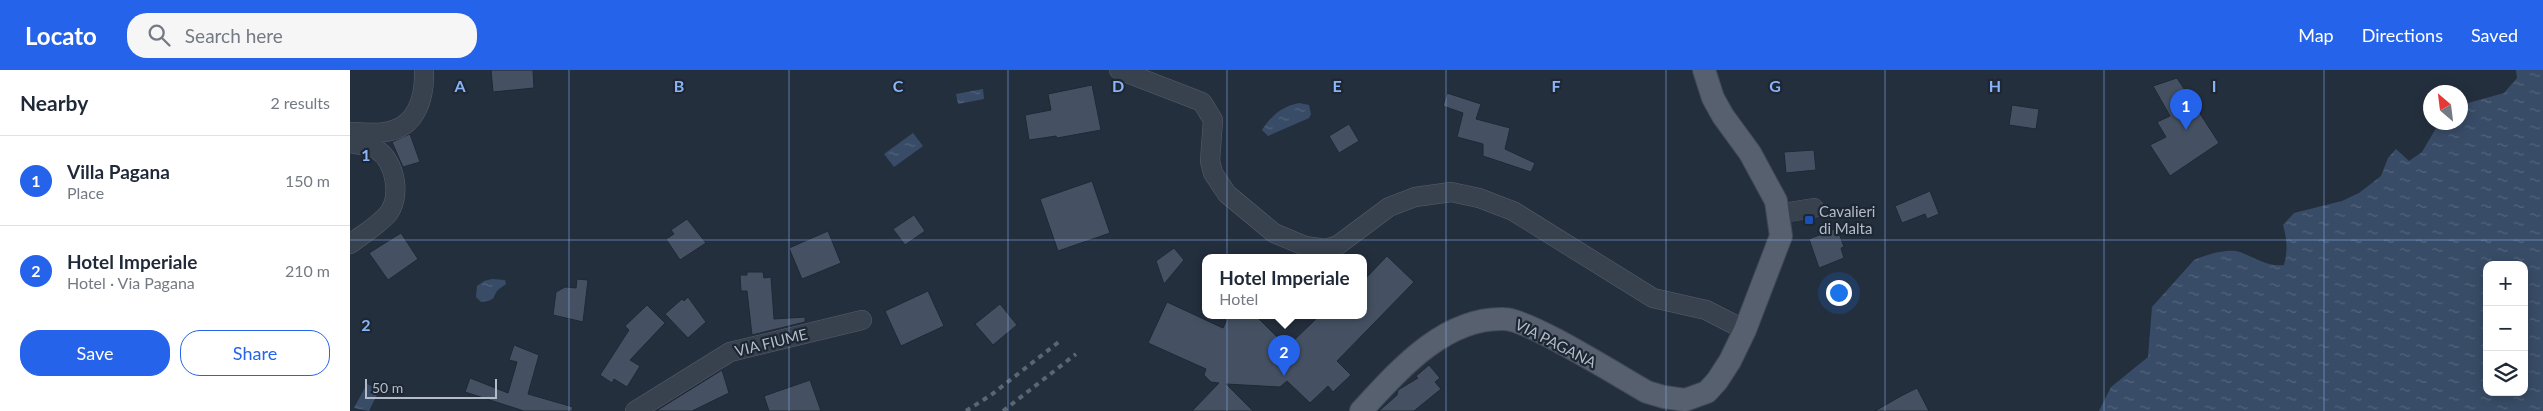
<!DOCTYPE html>
<meta charset="utf-8">
<style>
:root{--surface:#fff;--page:#f6f6f7;--text:#1f2937;--muted:#747a83;--line:#e0e1e3;--accent:#2563eb}
body{margin:0;font-family:Lato,sans-serif;background:var(--page);color:var(--text)}
.controls{position:absolute;right:15px;bottom:15px;display:grid;overflow:hidden;border-radius:10px;box-shadow:0 2px 12px #0003}
.controls button{width:45px;height:45px;display:grid;place-items:center;padding:0;border:0;border-bottom:1px solid var(--line);background:var(--surface);color:var(--text);font:25px sans-serif}
.compass{position:absolute;left:2073px;top:15px;width:45px;height:45px;border-radius:50%;background:var(--surface);box-shadow:0 2px 12px #0003;rotate:332deg}
.scale{position:absolute;left:15px;bottom:12px;width:132px;box-sizing:border-box;padding-left:5px;border:2px solid #b4bcc9;border-top:0;font-size:14px;line-height:18px;white-space:nowrap;color:#b4bcc9;-webkit-text-stroke:4px #1d2633;paint-order:stroke}
.you{position:absolute;left:1488px;top:222px;width:18px;height:18px;margin:-12px;border:4px solid #fff;border-radius:50%;background:#1a73e8;box-shadow:0 0 0 8px #1a73e833}
.badge{display:grid;place-items:center;width:32px;height:32px;border-radius:50%;background:var(--accent);color:#fff;font-size:16px;font-weight:700}
.pin{position:absolute;translate:-50% -41px;filter:drop-shadow(0 1px 2px #0008)}
.pin::after{content:'';position:absolute;top:26px;width:18px;height:15px;background:inherit;clip-path:polygon(0 0,100% 0,50% 100%)}
.popup{position:absolute;left:852px;top:184px;width:165px;height:65px;box-sizing:border-box;display:grid;place-content:center;border-radius:10px;background:var(--surface);filter:drop-shadow(0 1px 4px #0005);font-size:16px;white-space:nowrap;color:var(--muted)}
.popup b{font-size:19px;color:var(--text)}
.popup::after{content:'';position:absolute;left:50%;top:100%;margin-left:-10px;border:10px solid transparent;border-top-color:var(--surface)}
.list{margin:0;padding:0;list-style:none}
h2{display:flex;justify-content:space-between;align-items:center;height:65px;margin:0;padding:0 20px;font-size:21px}
h2 small{font-size:16px;font-weight:400;color:var(--muted)}
.list li{display:grid;grid-template-columns:32px 1fr auto;gap:15px;align-items:center;box-sizing:border-box;height:90px;padding:0 20px;border-top:1px solid var(--line)}
.list b{display:block;font-size:19px;white-space:nowrap}
.list p{margin:0;font-size:16px;white-space:nowrap;color:var(--muted)}
.list em{font-size:16px;font-style:normal;color:var(--muted)}
.actions{display:flex;gap:10px;padding:15px 20px}
.actions a{flex:1;padding:11px 0;border:1px solid var(--accent);border-radius:20px;text-align:center;font-size:18px;color:var(--accent)}
.actions .main{background:var(--accent);color:#fff}
.icon{flex:none;width:28px;height:28px;fill:none;stroke:currentColor;stroke-width:2;stroke-linecap:round;stroke-linejoin:round}
.map{position:relative;flex:none;width:2193px;height:341px;overflow:hidden}
header{display:flex;align-items:center;gap:30px;box-sizing:border-box;height:70px;padding:0 25px;background:var(--accent);color:#fff}
header strong{font-size:24px}
nav{display:flex;gap:28px;margin-inline-start:auto;font-size:18px}
.search{width:350px;height:45px;background:var(--page);display:flex;align-items:center;gap:12px;box-sizing:border-box;padding:0 18px;border-radius:20px;color:var(--muted);font-size:19px}
main{display:flex}
aside{flex:1;background:var(--surface)}
.map>svg:first-child{display:block}
</style>
<header>
<strong>Locato</strong>
<div class="search"><svg class="icon" aria-label="search" viewBox="0 0 24 24"><circle cx="10" cy="10" r="6"/><path d="M15 15l6 6"/></svg>Search here</div>
<nav><a>Map</a><a>Directions</a><a>Saved</a></nav>
</header>
<main>
<aside>
<h2>Nearby<small>2 results</small></h2>
<ul class="list">
<li><span class="badge">1</span><div><b>Villa Pagana</b><p>Place</p></div><em>150 m</em></li>
<li><span class="badge">2</span><div><b>Hotel Imperiale</b><p>Hotel · Via Pagana</p></div><em>210 m</em></li>
</ul>
<div class="actions"><a class="main">Save</a><a>Share</a></div>
</aside>
<div class="map">
<svg width="2193" height="341" viewBox="0 0 2193 341">
<defs>
<pattern id="water-ripples" width="26" height="14" patternUnits="userSpaceOnUse" patternTransform="scale(1.25)"><rect width="26" height="14" fill="#394c67"/><path d="M2 4q2-2 4 0t4 0M15 11q2-2 4 0t4 0" fill="none" stroke="#53647b"/></pattern>
</defs>
<rect width="100%" height="100%" fill="#242f3e"/>
<path fill="url(#water-ripples)" fill-rule="evenodd" d="M2166 0H2193V341H1749L1761 317 1798 287 1802 237 1844 190C1855 185 1878 178 1890 182 1906 188 1917 197 1934 195 1938 180 1937 169 1933 155L1944 143 1992 131 2009 123 2031 106 2038 88 2046 79 2059 91 2072 82 2089 53 2110 52 2111 35 2154 23 2167 8ZM2137 195H2174V322H2137Z
M633 19 634 29 608 34 606 24Z
M949 33 959 35 961 44 959 48 918 66 912 60C922 45 931 37 949 33Z
M563 63 573 76 544 97 534 84Z
M142 209 155 210 156 214C154 216 151 217 149 219 141 226 149 230 131 232L126 227 127 216 134 211Z
M17 314 29 320 19 341 4 338Z"/>
<path fill="#455162" stroke="#1f2835" d="M141 0H183L184 18 143 22Z
M1827 8 1869 73 1820 106 1800 75 1816 67 1807 52 1820 46 1803 16Z
M742 15 751 60 707 68 706 66 679 70 675 45 701 40 698 24Z
M1097 23 1131 34 1126 49 1160 58 1155 79 1185 93 1181 102 1133 86V74L1107 67 1113 43 1093 36Z
M1662 35 1689 39 1686 59 1659 55Z
M999 54 1009 71 989 83 979 66Z
M60 64 70 92 53 97 42 72Z
M1464 80 1466 100 1436 103 1434 82Z
M742 111 760 163 708 181 690 129Z
M1580 121 1589 144 1577 149 1575 144 1552 153 1545 136Z
M564 145 575 161 555 175 543 159Z
M337 149 356 173 330 190 316 169 324 164 321 160Z
M1487 158 1494 177 1491 178 1494 188 1469 198 1459 169Z
M478 161 491 193 452 209 439 178Z
M51 163 68 189 38 210 19 183Z
M824 178 834 190 814 214 806 191Z
M1037 186 1064 212 987 291 1001 305 983 322 978 316 960 333 937 311 930 317 876 314 903 341H842L869 313 861 312 854 305 856 299 798 273 817 232 873 258 879 245H905L937 277 970 245H1013V211Z
M397 202H413L414 208 421 207 424 249 455 247V252L402 265 397 221H391L390 205H397Z
M227 209 238 210 233 252 203 245 206 222 215 217 226 218Z
M578 221 594 256 551 276 535 241Z
M338 227 356 252 338 268 315 244 332 229 334 231Z
M650 234 667 255 643 275 625 254Z
M297 235 315 253 280 290 290 296 277 317 264 309 262 313 250 305 279 260 275 256Z
M164 275 189 285 178 324 223 337 222 341H174L115 322 120 308 158 323 167 292 159 290Z
M1079 295 1090 308 1085 312 1091 319 1064 341H1029L1047 325 1048 320 1068 308 1066 306Z
M372 300 379 323 342 341H306Z
M460 310 471 341H419L414 326Z
M1567 318 1579 341H1525L1551 326Z"/>
<g fill="none" stroke-linecap="round" stroke-linejoin="round">
<g stroke="#565f6c" stroke-width="20">
<path id="minor" d="M769 0 852 32 863 50 860 91 863 103 877 124 924 163 955 176 976 179 988 175 1039 137 1065 127 1101 122 1129 128 1163 141 1303 228 1356 240 1395 260
M0 62C11 62 24 64 35 62 67 58 75 27 74 0
M0 73C8 75 19 75 26 79 46 91 52 128 37 145 27 156 12 165 0 174
M1427 144 1464 138
M285 341 380 282 512 250"/>
</g>
<g stroke="#414a57" stroke-width="24">
<path id="major" d="M1011 341C1048 301 1094 247 1154 249 1179 249 1270 307 1297 322L1314 327 1335 330 1357 322 1367 311 1380 291 1395 260 1431 166 1426 131 1400 83 1373 46 1363 28 1354 0"/>
</g>
<use href="#minor" stroke="#38414e" stroke-width="19"/>
<use href="#major" stroke="#56606e" stroke-width="22"/>
<path stroke="#5a6575" stroke-width="4" stroke-dasharray="5 5" stroke-linecap="butt" d="M616 341 641 325 710 271
M653 341 726 284"/>
</g>
<path fill="none" stroke="#8ab4f8" stroke-width="1" stroke-opacity="0.55" d="M219 0V341M439 0V341M658 0V341M877 0V341M1096 0V341M1316 0V341M1535 0V341M1754 0V341M1974 0V341M0 170H2193"/>
<rect fill="#1a4fb4" stroke="#1d2633" stroke-width="2" x="1454" y="145" width="10" height="10" rx="2.5"/>
<g text-anchor="middle" dominant-baseline="central" stroke-width="4.5" stroke-linejoin="round" paint-order="stroke">
<g font-size="15" fill="#b4bcc9" stroke="#1d2633" text-anchor="start">
<text x="1469" y="141">Cavalieri<tspan x="1469" dy="17">di Malta</tspan></text>
</g>
<g font-size="15" fill="#b4bcc9" stroke="#1d2633">
<text transform="translate(421 272) rotate(-14)">VIA FIUME</text>
<text transform="translate(1206 273) rotate(27)">VIA PAGANA</text>
</g>
</g>
<g font-size="16" text-anchor="middle" font-weight="bold" fill="#8ab4f8" stroke="#1d2633" stroke-width="4.5" stroke-linejoin="round" paint-order="stroke">
<text x="110" y="22">A</text>
<text x="329" y="22">B</text>
<text x="548" y="22">C</text>
<text x="768" y="22">D</text>
<text x="987" y="22">E</text>
<text x="1206" y="22">F</text>
<text x="1425" y="22">G</text>
<text x="1645" y="22">H</text>
<text x="1864" y="22">I</text>
<text x="16" y="91">1</text>
<text x="16" y="261">2</text>
</g>
</svg>
<div class="controls">
<button>+</button>
<button>−</button>
<button><svg class="icon" aria-label="layers" viewBox="0 0 24 24"><path d="M12 4l9 5-9 5-9-5zM3 14l9 5 9-5"/></svg></button>
</div>
<svg class="compass" viewBox="-18 -18 36 36"><path d="M0-13l5 13h-10z" fill="#e53935"/><path d="M0 13l5-13h-10z" fill="#747a83"/></svg>
<div class="scale">50 m</div>
<div class="you"></div>
<div class="pin badge" style="left:1836px;top:60px">1</div>
<div class="pin badge" style="left:934px;top:306px">2</div>
<div class="popup"><b>Hotel Imperiale</b>Hotel</div>
</div>
</main>
